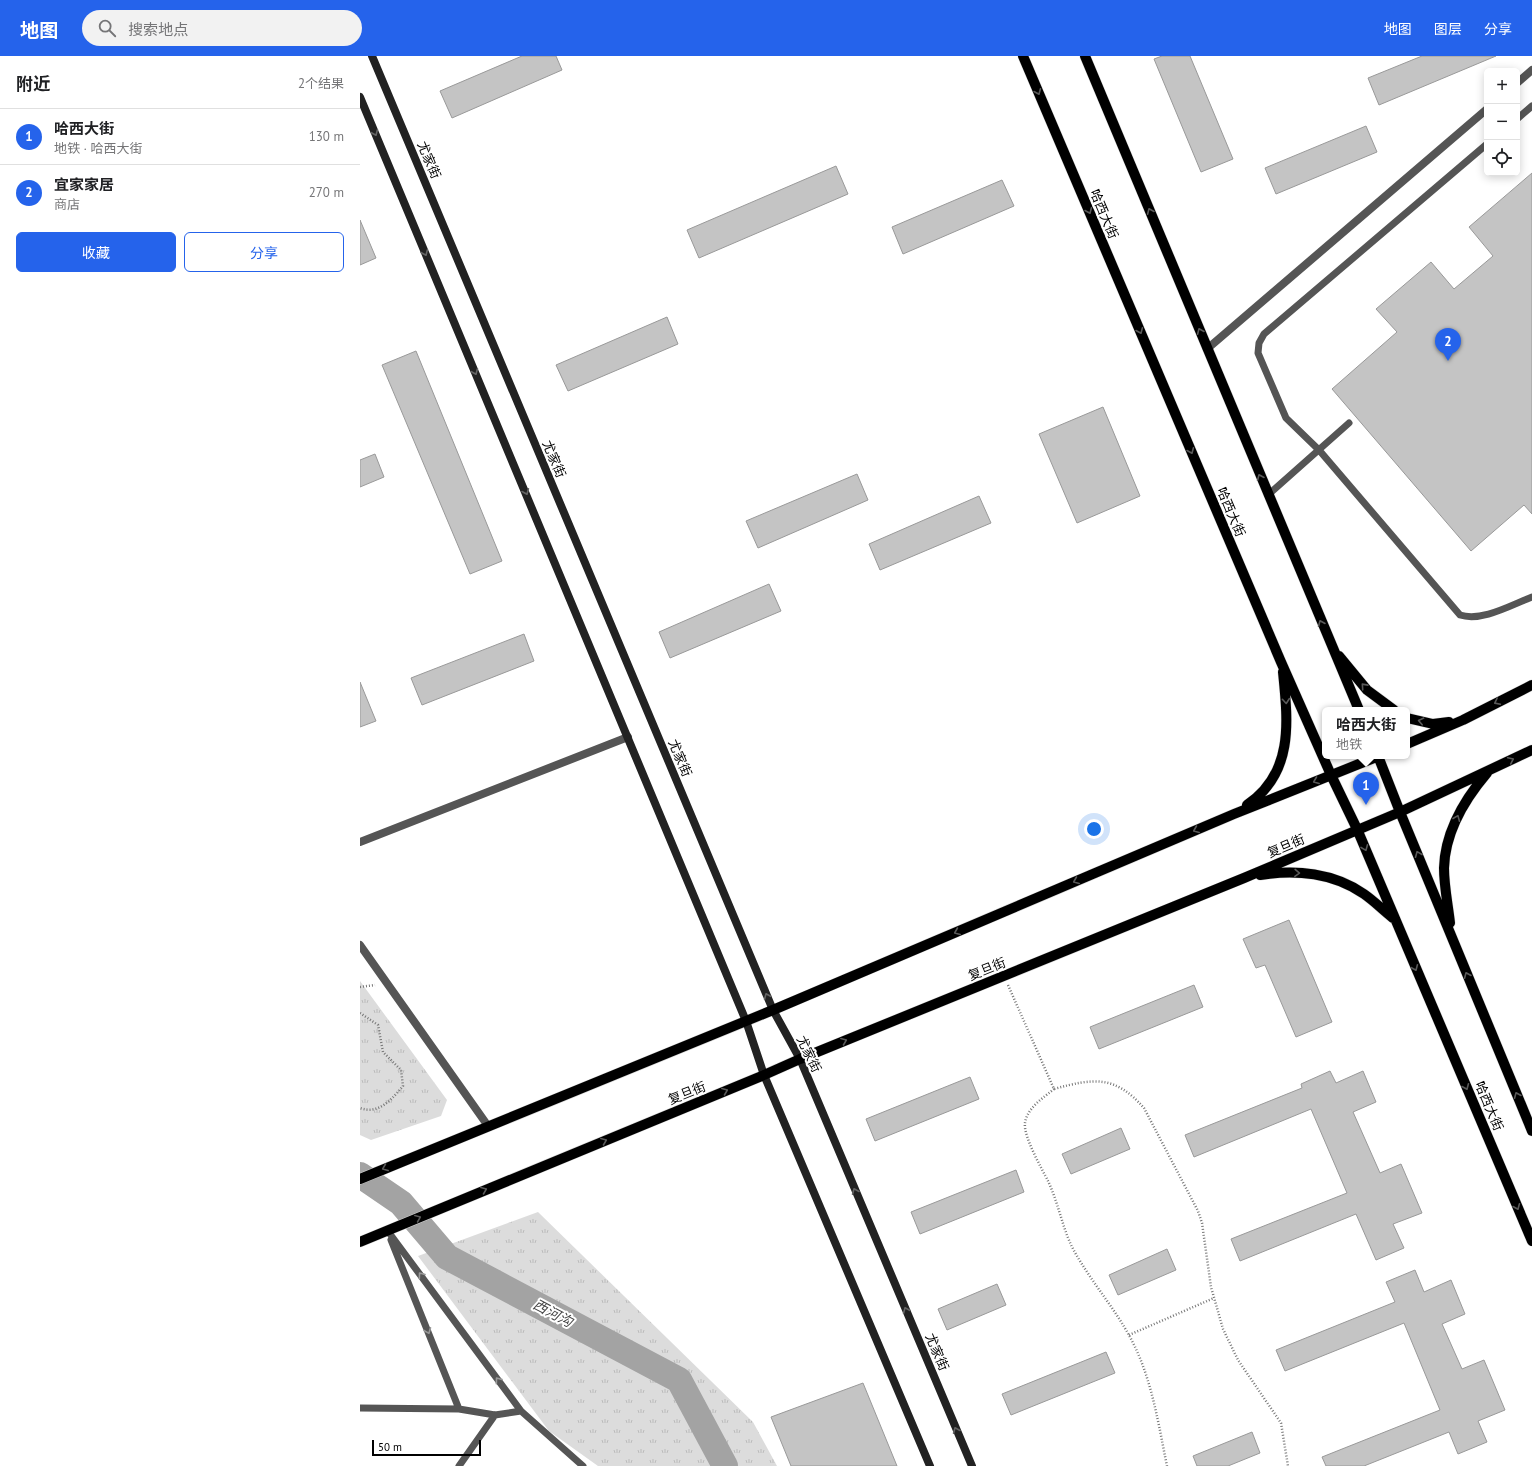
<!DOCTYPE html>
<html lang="zh">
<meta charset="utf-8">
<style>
:root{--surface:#fff;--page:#f2f2f2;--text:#202124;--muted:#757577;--line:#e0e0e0;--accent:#2563eb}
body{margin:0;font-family:"PT Sans","Noto Sans SC",sans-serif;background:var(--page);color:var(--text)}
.controls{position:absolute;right:12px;top:12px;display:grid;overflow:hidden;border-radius:6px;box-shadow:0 2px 10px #0003}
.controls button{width:36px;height:36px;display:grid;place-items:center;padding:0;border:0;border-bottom:1px solid var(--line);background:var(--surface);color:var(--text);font:20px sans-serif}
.scale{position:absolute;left:12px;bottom:10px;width:109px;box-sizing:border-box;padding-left:4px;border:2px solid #000;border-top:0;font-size:11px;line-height:14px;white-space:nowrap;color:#000;-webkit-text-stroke:3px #fff;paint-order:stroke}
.you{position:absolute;left:734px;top:773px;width:14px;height:14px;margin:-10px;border:3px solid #fff;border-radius:50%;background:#1a73e8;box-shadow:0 0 0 6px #1a73e833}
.badge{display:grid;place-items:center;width:26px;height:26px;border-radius:50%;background:var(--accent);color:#fff;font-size:13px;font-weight:700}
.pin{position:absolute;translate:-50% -33px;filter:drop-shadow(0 1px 2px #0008)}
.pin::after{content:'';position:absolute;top:21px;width:14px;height:12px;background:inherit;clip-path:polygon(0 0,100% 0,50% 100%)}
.popup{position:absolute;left:962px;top:651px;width:88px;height:52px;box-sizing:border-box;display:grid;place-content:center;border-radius:6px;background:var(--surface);filter:drop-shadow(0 1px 3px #0005);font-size:13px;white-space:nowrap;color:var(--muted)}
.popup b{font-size:15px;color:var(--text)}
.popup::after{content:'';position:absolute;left:50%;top:100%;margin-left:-8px;border:8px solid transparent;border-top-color:var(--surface)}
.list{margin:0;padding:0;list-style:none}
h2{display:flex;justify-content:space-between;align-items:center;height:52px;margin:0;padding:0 16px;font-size:17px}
h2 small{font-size:13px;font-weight:400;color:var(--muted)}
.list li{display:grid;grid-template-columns:26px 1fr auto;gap:12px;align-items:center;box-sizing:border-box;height:56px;padding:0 16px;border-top:1px solid var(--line)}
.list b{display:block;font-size:15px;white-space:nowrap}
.list p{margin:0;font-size:13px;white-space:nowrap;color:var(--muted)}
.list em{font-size:13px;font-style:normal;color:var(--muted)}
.actions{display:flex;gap:8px;padding:12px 16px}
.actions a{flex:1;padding:9px 0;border:1px solid var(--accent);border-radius:6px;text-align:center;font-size:14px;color:var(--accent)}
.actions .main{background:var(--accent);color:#fff}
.icon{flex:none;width:22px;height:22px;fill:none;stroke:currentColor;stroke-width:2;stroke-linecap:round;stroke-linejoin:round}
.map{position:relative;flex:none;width:1172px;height:1410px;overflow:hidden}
header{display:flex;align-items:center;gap:24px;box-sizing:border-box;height:56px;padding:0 20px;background:var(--accent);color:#fff}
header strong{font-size:19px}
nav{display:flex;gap:22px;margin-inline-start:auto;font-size:14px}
.search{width:280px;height:36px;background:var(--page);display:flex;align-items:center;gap:10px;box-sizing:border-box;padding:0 14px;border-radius:22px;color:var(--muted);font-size:15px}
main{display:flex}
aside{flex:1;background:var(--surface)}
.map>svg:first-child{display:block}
</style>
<header>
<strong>地图</strong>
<div class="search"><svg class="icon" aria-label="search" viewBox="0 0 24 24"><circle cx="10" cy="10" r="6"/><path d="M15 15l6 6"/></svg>搜索地点</div>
<nav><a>地图</a><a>图层</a><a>分享</a></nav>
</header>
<main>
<aside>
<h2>附近<small>2个结果</small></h2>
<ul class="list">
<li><span class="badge">1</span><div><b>哈西大街</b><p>地铁 · 哈西大街</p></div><em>130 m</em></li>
<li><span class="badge">2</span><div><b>宜家家居</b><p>商店</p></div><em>270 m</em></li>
</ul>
<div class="actions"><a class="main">收藏</a><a>分享</a></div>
</aside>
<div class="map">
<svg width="1172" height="1410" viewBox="0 0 1172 1410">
<defs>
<pattern id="park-tufts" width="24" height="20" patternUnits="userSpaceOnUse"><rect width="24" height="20" fill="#dcdcdc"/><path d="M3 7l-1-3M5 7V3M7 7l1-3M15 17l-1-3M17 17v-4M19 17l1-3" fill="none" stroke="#bbb"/></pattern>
</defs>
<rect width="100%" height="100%" fill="#fff"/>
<path fill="url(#park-tufts)" d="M0 925 87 1044 81 1060 11 1084 0 1079Z
M178 1156 393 1366 417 1410H238L189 1375 58 1200Z"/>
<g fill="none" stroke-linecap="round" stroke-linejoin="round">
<path stroke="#a3a3a3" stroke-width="26" d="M0 1119 41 1147 87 1201 319 1324 365 1410"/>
</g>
<path fill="#c4c4c4" stroke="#999" d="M162 0H196L202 14 92 62 80 35Z
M802 0H830L873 103 841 116 794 3Z
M1062 0H1136L1019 49 1008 22Z
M1006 70 1017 96 916 138 905 112Z
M476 110 488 138 339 202 327 174Z
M1172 117V458L1164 449 1111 495 972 333 1037 276 1016 253 1071 206 1094 233 1133 200 1109 171Z
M642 124 654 150 543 198 532 171Z
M0 164 16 202 0 209Z
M307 261 318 288 208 335 196 309Z
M56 295 142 505 110 518 22 309Z
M743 351 780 440 717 467 679 378Z
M15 398 24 421 0 431V404Z
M497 418 508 444 398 492 386 465Z
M619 440 631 467 520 514 509 488Z
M409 528 421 555 310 602 299 576Z
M164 578 174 605 62 649 51 622Z
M0 626 16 665 0 671Z
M929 864 972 966 936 981 905 909 896 912 883 883Z
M834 929 843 951 739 993 730 971Z
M970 1015 976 1027 1003 1015 1016 1046 993 1056 1020 1117 1041 1108 1062 1157 1033 1168 1044 1192 1016 1204 996 1158 880 1205 871 1183 987 1137 951 1053 834 1101 825 1079 942 1032 941 1028Z
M610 1021 619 1043 515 1085 506 1063Z
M761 1072 770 1093 711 1118 702 1098Z
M656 1114 664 1136 560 1178 551 1156Z
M807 1193 816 1214 758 1239 749 1219Z
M1055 1214 1064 1236 1091 1224 1105 1258 1082 1268 1102 1313 1124 1304 1145 1354 1118 1365 1127 1386 1098 1398 1089 1376 1004 1410H966L962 1401 1080 1354 1044 1267 925 1315 916 1294 1035 1246 1026 1226Z
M637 1228 646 1249 587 1274 578 1253Z
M746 1296 755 1317 651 1359 642 1338Z
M503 1327 537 1410H431L411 1361Z
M892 1376 900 1397 868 1410H837L833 1400Z"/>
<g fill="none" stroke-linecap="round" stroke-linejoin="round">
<g stroke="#dbdbdb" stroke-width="11">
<path id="primary" d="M663 0 921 606 971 719 997 773 1172 1185
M725 0 999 654
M979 600 1007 634 1034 654
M1047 662 1073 668 1089 666
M1047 688 1103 664 1172 629
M1018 700 1040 756 1172 1075
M887 749C934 717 928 666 923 616
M900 819C936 813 974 817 1004 838 1014 845 1023 854 1033 862
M1090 867C1088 849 1084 830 1084 812 1085 776 1104 744 1127 717
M0 1123 413 954 874 758 1019 700
M0 1186 404 1019 440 1003 884 822 1040 756 1172 694"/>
</g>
<path stroke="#777" stroke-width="2.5" stroke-dasharray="1 2" stroke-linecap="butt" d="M648 929 694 1033C734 1022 755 1019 784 1052L838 1155 842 1167 851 1231 863 1273 878 1304 921 1367 928 1410
M0 931 15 929
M0 957 18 969 23 996 41 1014 43 1030C32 1043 19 1059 0 1052
M694 1033C683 1042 667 1052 665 1067 663 1080 682 1113 688 1125 698 1146 702 1170 712 1191 731 1227 759 1256 776 1293 793 1330 799 1371 807 1410
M769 1279 854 1242"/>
<path stroke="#555" stroke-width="7" d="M1157 63 1172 50
M1127 88 904 278 899 287 898 297 926 362 959 394 1100 559C1122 566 1151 549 1172 541
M908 439 989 367
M27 1174 161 1355
M31 1184 99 1353
M0 1352 99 1353 135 1359 161 1355 223 1410
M99 1410 135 1359"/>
<path stroke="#555" stroke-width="8" d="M1157 27 1172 14
M847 293 1127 53
M0 786 268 681"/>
<path stroke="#555" stroke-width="8" d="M0 889 128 1070"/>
<path stroke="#222" stroke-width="8" d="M12 0 413 954 440 1003 612 1410
M0 41 386 965 404 1019 570 1410"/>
<use href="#primary" stroke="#000" stroke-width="10"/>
</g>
<defs><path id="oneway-chevron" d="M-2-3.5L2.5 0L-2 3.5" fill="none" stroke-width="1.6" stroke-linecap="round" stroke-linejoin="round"/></defs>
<g stroke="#595959">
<use href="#oneway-chevron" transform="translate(678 36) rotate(67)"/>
<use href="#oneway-chevron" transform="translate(729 155) rotate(67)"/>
<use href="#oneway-chevron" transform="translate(790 155) rotate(-113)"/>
<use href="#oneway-chevron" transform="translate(780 275) rotate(67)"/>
<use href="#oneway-chevron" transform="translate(840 275) rotate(-113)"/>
<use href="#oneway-chevron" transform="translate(831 395) rotate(67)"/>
<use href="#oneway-chevron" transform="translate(900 421) rotate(-113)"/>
<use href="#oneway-chevron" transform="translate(961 567) rotate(-113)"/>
<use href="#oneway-chevron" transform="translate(1004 630) rotate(-132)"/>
<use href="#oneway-chevron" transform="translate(926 645) rotate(85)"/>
<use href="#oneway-chevron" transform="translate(1137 646) rotate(153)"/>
<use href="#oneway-chevron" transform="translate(1061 665) rotate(-167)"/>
<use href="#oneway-chevron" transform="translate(1151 704) rotate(-25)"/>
<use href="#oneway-chevron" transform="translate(956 725) rotate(158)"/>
<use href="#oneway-chevron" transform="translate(1097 762) rotate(-68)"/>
<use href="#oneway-chevron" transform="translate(836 774) rotate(157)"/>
<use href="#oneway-chevron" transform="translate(1005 792) rotate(68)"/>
<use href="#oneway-chevron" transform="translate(1058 798) rotate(-112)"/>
<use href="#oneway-chevron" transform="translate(937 817) rotate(2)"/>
<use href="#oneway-chevron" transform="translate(716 825) rotate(157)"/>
<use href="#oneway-chevron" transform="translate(597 876) rotate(157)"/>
<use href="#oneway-chevron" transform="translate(1055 912) rotate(67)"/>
<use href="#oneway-chevron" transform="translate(1107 919) rotate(-113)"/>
<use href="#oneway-chevron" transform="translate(484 985) rotate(-22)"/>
<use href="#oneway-chevron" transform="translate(1106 1031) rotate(67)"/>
<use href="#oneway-chevron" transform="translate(365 1035) rotate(-22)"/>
<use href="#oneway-chevron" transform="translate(1157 1039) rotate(-113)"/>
<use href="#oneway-chevron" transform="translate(244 1085) rotate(-22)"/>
<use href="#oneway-chevron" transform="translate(25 1112) rotate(158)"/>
<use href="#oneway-chevron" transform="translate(124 1134) rotate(-22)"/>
<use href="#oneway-chevron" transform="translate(1157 1151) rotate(67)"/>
<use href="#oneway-chevron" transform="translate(58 1162) rotate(-23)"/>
</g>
<g stroke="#646464">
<use href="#oneway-chevron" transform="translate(15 77) rotate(67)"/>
<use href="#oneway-chevron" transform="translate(65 197) rotate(67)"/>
<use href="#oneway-chevron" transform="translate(115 316) rotate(67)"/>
<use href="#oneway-chevron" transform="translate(166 436) rotate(67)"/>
<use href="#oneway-chevron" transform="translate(407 940) rotate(-113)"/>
<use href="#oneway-chevron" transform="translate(495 1135) rotate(-113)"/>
<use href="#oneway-chevron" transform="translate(546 1254) rotate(-113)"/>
<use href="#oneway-chevron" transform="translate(596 1374) rotate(-113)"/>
</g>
<g stroke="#999">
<use href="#oneway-chevron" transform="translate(61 1219) rotate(-126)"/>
<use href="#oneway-chevron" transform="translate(68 1275) rotate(68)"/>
<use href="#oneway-chevron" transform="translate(138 1324) rotate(-126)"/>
</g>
<g text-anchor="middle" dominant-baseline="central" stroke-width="4" stroke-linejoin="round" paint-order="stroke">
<g font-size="13" fill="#000" stroke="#fff">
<text transform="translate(69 104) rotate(67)">尤家街</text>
<text transform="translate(744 158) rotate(67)">哈西大街</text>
<text transform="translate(194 403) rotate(67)">尤家街</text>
<text transform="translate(871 456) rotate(67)">哈西大街</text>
<text transform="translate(320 702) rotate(67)">尤家街</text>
<text transform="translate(926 790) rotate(-23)">复旦街</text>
<text transform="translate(627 913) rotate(-22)">复旦街</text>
<text transform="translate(449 998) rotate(64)">尤家街</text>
<text transform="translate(327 1037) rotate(-22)">复旦街</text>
<text transform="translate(1129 1050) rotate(67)">哈西大街</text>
<text transform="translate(577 1296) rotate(67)">尤家街</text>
</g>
<g font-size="14" font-style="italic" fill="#444" stroke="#fff">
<text transform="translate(193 1257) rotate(28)">西河沟</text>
</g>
</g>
</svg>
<div class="controls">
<button>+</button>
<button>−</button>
<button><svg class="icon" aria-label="locate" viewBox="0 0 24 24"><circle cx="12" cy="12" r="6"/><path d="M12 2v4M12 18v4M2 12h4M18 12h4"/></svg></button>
</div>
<div class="scale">50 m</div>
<div class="you"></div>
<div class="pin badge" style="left:1006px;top:749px">1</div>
<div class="popup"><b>哈西大街</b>地铁</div>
<div class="pin badge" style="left:1088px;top:305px">2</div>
</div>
</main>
